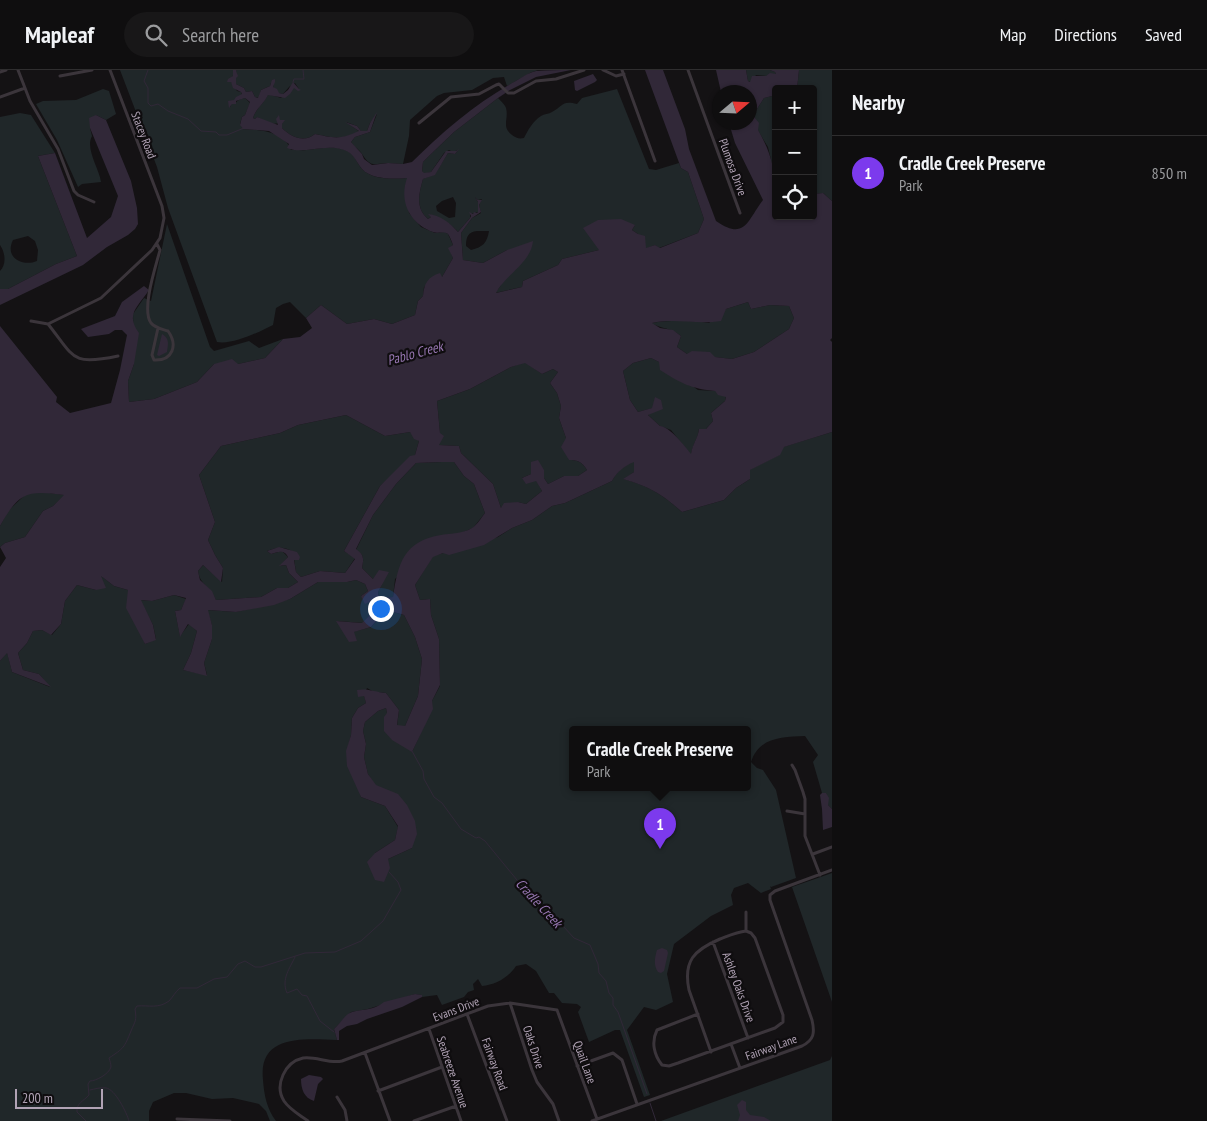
<!DOCTYPE html>
<meta charset="utf-8">
<style>
:root{--surface:#0f0e0f;--page:#181718;--text:#f1f3f6;--muted:#9b9c9e;--line:#2f2e2f;--accent:#7c3aed}
body{margin:0;font-family:"PT Sans Narrow",sans-serif;background:var(--page);color:var(--text)}
.controls{position:absolute;right:15px;top:15px;display:grid;overflow:hidden;border-radius:5px;box-shadow:0 1px 4px #0004}
.controls button{width:45px;height:45px;display:grid;place-items:center;padding:0;border:0;border-bottom:1px solid var(--line);background:var(--surface);color:var(--text);font:25px sans-serif}
.compass{position:absolute;left:712px;top:15px;width:45px;height:45px;border-radius:50%;background:var(--surface);box-shadow:0 1px 4px #0004;rotate:71deg}
.scale{position:absolute;left:15px;bottom:12px;width:88px;box-sizing:border-box;padding-left:5px;border:2px solid #b1a3b5;border-top:0;font-size:14px;line-height:18px;white-space:nowrap;color:#b1a3b5;-webkit-text-stroke:4px #0f0d0f;paint-order:stroke}
.you{position:absolute;left:380px;top:538px;width:18px;height:18px;margin:-12px;border:4px solid #fff;border-radius:50%;background:#1a73e8;box-shadow:0 0 0 8px #1a73e833}
.badge{display:grid;place-items:center;width:32px;height:32px;border-radius:50%;background:var(--accent);color:#fff;font-size:16px;font-weight:700}
.pin{position:absolute;translate:-50% -41px;filter:drop-shadow(0 1px 2px #0008)}
.pin::after{content:'';position:absolute;top:26px;width:18px;height:15px;background:inherit;clip-path:polygon(0 0,100% 0,50% 100%)}
.popup{position:absolute;left:569px;top:656px;width:182px;height:65px;box-sizing:border-box;display:grid;place-content:center;border-radius:5px;background:var(--surface);filter:drop-shadow(0 1px 4px #0005);font-size:16px;white-space:nowrap;color:var(--muted)}
.popup b{font-size:19px;color:var(--text)}
.popup::after{content:'';position:absolute;left:50%;top:100%;margin-left:-10px;border:10px solid transparent;border-top-color:var(--surface)}
.list{margin:0;padding:0;list-style:none}
h2{display:flex;justify-content:space-between;align-items:center;height:65px;margin:0;padding:0 20px;font-size:21px}
h2 small{font-size:16px;font-weight:400;color:var(--muted)}
.list li{display:grid;grid-template-columns:32px 1fr auto;gap:15px;align-items:center;box-sizing:border-box;height:75px;padding:0 20px;border-top:1px solid var(--line)}
.list b{display:block;font-size:19px;white-space:nowrap}
.list p{margin:0;font-size:16px;white-space:nowrap;color:var(--muted)}
.list em{font-size:16px;font-style:normal;color:var(--muted)}
.icon{flex:none;width:28px;height:28px;fill:none;stroke:currentColor;stroke-width:2;stroke-linecap:round;stroke-linejoin:round}
.map{position:relative;flex:none;width:832px;height:1051px;overflow:hidden}
header{display:flex;align-items:center;gap:30px;box-sizing:border-box;height:70px;padding:0 25px;background:var(--surface);border-bottom:1px solid var(--line)}
header strong{font-size:24px}
nav{display:flex;gap:28px;margin-inline-start:auto;font-size:18px}
.search{width:350px;height:45px;background:var(--page);display:flex;align-items:center;gap:12px;box-sizing:border-box;padding:0 18px;border-radius:28px;color:var(--muted);font-size:19px}
main{display:flex}
aside{flex:1;background:var(--surface)}
.map>svg:first-child{display:block}
</style>
<header>
<strong>Mapleaf</strong>
<div class="search"><svg class="icon" aria-label="search" viewBox="0 0 24 24"><circle cx="10" cy="10" r="6"/><path d="M15 15l6 6"/></svg>Search here</div>
<nav><a>Map</a><a>Directions</a><a>Saved</a></nav>
</header>
<main>
<div class="map">
<svg width="832" height="1051" viewBox="0 0 832 1051">
<rect width="100%" height="100%" fill="#141214"/>
<path fill="#202729" fill-rule="evenodd" d="M120 0H233L234 2 231 12 237 21 241 22 242 25 229 34 230 37 232 33 235 34C237 30 241 29 245 28L250 33 245 45 242 47 240 54 243 59C260 60 284 61 291 80 296 79 301 81 306 80 320 79 332 75 345 80 355 83 356 93 363 100 373 110 394 109 407 108L409 143 421 157 435 163 445 162 448 164 453 175 449 178 453 188 442 207 424 217 423 226 418 231 415 245 392 254 374 249 347 254 321 235 306 248 290 232 283 234 276 238 273 255C259 262 233 275 217 272L168 138 157 97Z
M237 0H538L530 3 507 16 504 7 493 8 472 20 444 23 437 26 410 50 409 66 403 94C397 94 391 93 386 93 372 95 370 96 362 84 359 79 354 77 351 72L355 67 370 62 377 44 370 53 367 61H361L357 56 346 52 360 62C339 70 336 68 315 64 304 73 291 67 282 58V54L283 51C274 57 266 52 257 47L255 49 253 48C256 38 264 34 268 24L281 28 294 17 299 19 295 13 289 17 283 24 278 23 273 17 274 14 271 13 270 16 261 20 259 28 255 27 252 21 246 22 244 18 236 14V1Z
M746 0H770L775 2 776 4 766 6 756 5 751 12 748 11Z
M799 0H832V131L823 123 813 124V19H797Z
M103 19 109 21 116 44 106 50 96 45 90 58 92 66C85 79 99 98 101 112L82 114 78 117 57 70 36 34 43 31 76 30Z
M617 19 649 99 656 100 679 93 681 98 688 102 704 149 698 163 659 178 655 175 645 179 638 164 632 160 635 155 599 180 562 189 558 195 523 211 522 217 495 223 501 215 507 180 483 193 463 190 461 163 472 148 481 143 479 135 482 129 478 130 475 127 478 132V142L470 144V148L458 162C450 153 443 149 431 147L428 149C415 138 419 123 423 109L435 104 448 83 455 84 458 80 453 82 449 80 444 83 431 102 424 104 422 101 423 92 429 86 454 62 498 28C501 31 505 35 506 38 509 49 501 57 512 65 516 68 519 69 524 68 528 60 533 51 541 46 544 44 549 44 552 42 563 36 562 30 577 34L582 28ZM453 127 456 133 455 147 449 148 437 141 436 136 442 131ZM477 161H489C487 173 483 177 471 180L466 176C466 167 468 162 477 161Z
M776 25V111L768 77 757 59 755 48V42L764 28Z
M20 43 31 45 55 83 38 86 77 186 56 194 8 219H0V201C7 194 5 182 0 175V47ZM28 166 35 171 38 180 37 191C23 197 4 188 13 170Z
M167 154 210 277 214 281 249 271 259 278 283 269 265 288 238 294H214L197 312 154 329 129 332 128 311 134 294 133 244 144 228 151 231Z
M748 232 751 239 770 235 789 236 794 248 789 259 754 282 732 289 687 284 677 277 681 266C672 258 662 259 651 253 669 250 691 250 709 253L726 239Z
M651 288 659 292 698 320 715 321 726 326 725 331 711 343 713 351 706 359H699C698 369 692 375 691 385L671 360 660 356 648 345 653 338 638 342 630 330 623 301 633 293Z
M525 292 542 304 553 299 558 302 550 313 557 323 561 336 559 348 566 368 569 390C578 390 582 392 587 400L578 406H564L548 414 544 408 531 404 522 408 536 410 542 421 526 434 518 432 501 438 493 414 461 383 459 376 439 375 440 363 437 331 470 319 511 297Z
M346 345 385 366 410 362 419 371 415 385 380 416 344 481 355 488 345 503 320 501 301 507 296 502 293 482C284 476 277 477 267 481L271 484 282 481 288 487 280 496 286 495 289 503 298 512 288 518H277L261 527 216 530C210 516 200 515 198 501L203 495 222 512 223 498 215 485 208 470 215 452 199 405 221 376 280 363 298 355Z
M832 362V739L828 735 826 723H822L813 692 818 685 805 666C782 667 759 667 751 692L757 698 763 700 776 720 796 808 771 817 770 816 771 819 761 823 748 813 734 818 731 825 733 835 711 846 674 874 667 904 673 932 656 940 644 937 627 960 650 1025 644 1027 620 960H615L589 972 578 942 581 937 577 934 562 933 554 923H549L536 901 526 894 516 896C509 907 496 915 482 916L478 909 473 914 474 920 468 922 464 927 442 935 437 925 422 927 421 925 415 924 368 939 351 942 334 959 337 970C304 969 258 964 263 1010 264 1025 267 1039 276 1051H270L266 1041 259 1034 233 1028 212 1029 186 1023H174L153 1032 149 1041V1051H0V591L7 582 12 602 50 617 39 604 23 600 18 583 27 573 33 561 42 560 52 565 61 554 65 531 77 515 96 520 100 505 114 516 128 520 145 574 156 569 153 555 140 530 152 531 174 525 186 529 181 540 175 541 180 566 189 554 197 561 191 583 183 600 207 605 204 593 212 569V555L207 540 236 542 290 529 318 512H347L356 510 365 514 368 521 361 526 369 531 373 542 363 553 337 551 353 562 371 557 384 542 390 541 404 545 415 567 422 589 418 626 405 656H397L399 640 386 623 374 622 367 618 364 625 366 633 358 638 352 648 351 665 347 681 361 727 385 736 398 757 395 770 375 783 388 789 412 778 368 704 364 687 366 674 363 661 365 652 378 641 386 638 387 643 412 682 432 639V631L440 616 439 569 431 545 430 529 420 530 415 515 433 486 498 467 512 458 532 450 552 436 565 433 612 411C617 401 624 396 634 391V402L624 409C650 417 662 424 682 442L724 430 736 418 750 409 749 400 779 385 783 377ZM572 660H748V718H572Z
M441 392H454L464 406 474 414 485 443 473 458 459 464 444 465 395 509 393 527 379 528 378 522 382 514 373 509 362 498C364 488 364 485 356 480L373 445 396 414 416 393Z
M41 422 65 425 53 436 43 441 25 467 5 473 0 477V456L8 441 27 423Z
M832 803V932L792 817Z
M832 986V1051H661L830 990Z"/>
<path fill="#312838" fill-rule="evenodd" d="M233 0H237L236 1 238 6 236 8V14L244 18 246 22 252 21 255 27 258 28 261 20 270 16 272 10 275 9V12L273 17 277 19 279 23 283 24 288 20 293 12 299 19 301 20 298 21 294 18 290 24 285 28 268 25C264 34 256 38 253 48L255 49 257 47 278 55 276 49 279 45 280 50H285L282 54V58C291 67 304 73 315 64 335 68 339 70 359 61L345 52 357 56 361 61H367L370 53 377 42 370 62 355 67 351 72 362 84 364 89 372 95 388 93 403 94 412 92C442 62 475 34 512 13 520 9 527 3 536 1 547 0 560 0 571 0L536 7 510 20 498 28 454 62 429 86 423 92 422 101 424 103 431 102 446 81H456L459 79 455 84 448 83 435 105 423 109C419 123 415 138 428 149L431 147 428 144C440 145 450 153 458 162L470 148 471 146 469 142 473 144 474 142 477 143 478 142V132L475 127 478 130H482L479 135 481 142 472 148 461 163 463 190 483 193 507 180 533 171C531 193 505 205 496 223L522 217 523 211 558 195 562 189 599 180 583 158 598 150 621 149 635 155 632 160 638 164 645 166 646 178 655 175 660 178 698 163 704 149 688 102 681 98 645 0H663L685 59 689 79 716 151C745 171 747 151 763 130L735 73 729 53 750 52V22H721L716 0H746L748 11 750 12 752 6H766L770 3 776 4 775 2 770 0H799L797 19H776V25L764 28 755 42V48L759 53 758 60C776 91 776 111 776 146H813V124L823 123 832 131V268L830 270 832 272V362L784 377 780 385 750 400V409L736 418 724 430 682 442C662 424 650 417 623 409L634 402V392C624 396 617 402 612 411L565 433 552 436 532 450 512 458 484 475 449 485 443 483 433 487 415 515 420 530 430 529 431 545 439 569 440 615 432 631 433 639 412 682 392 670 384 661V647L387 643 386 638 378 641 365 652 363 661 366 674 364 687 368 704 376 715 398 724 407 735 415 751 417 764 412 778 388 789 390 798 384 812 375 810 367 792 375 783 395 770 398 756 385 736 361 727 347 696 346 681 351 665 352 648 358 638 366 633 364 626 358 627 357 620C368 618 375 622 386 623L399 640 397 655 405 656 418 626 422 589 415 567 404 545 390 541 384 542 371 557 354 562 357 571 349 572 336 551 362 553 373 542 369 532 365 534 361 526 368 521 365 514 356 510 347 512H318L290 529 274 535 236 542 208 540 212 555V569L204 593 207 606 183 600 191 583 197 561 188 554 180 567 175 541 181 540 186 528 174 525 152 531 141 530 153 555 156 570 145 574 126 538 128 520 114 516 101 506 106 518 96 520 77 515 65 531 61 554 51 565 42 560 33 561 27 573 18 583 23 600 39 604 51 617 12 602 7 583 0 591V497L6 488 0 477 5 473 25 467 43 441 53 436 64 425C27 420 19 422 0 456V256L57 327 56 332 70 343 111 333 120 300 127 265 122 260H115L109 264 88 267 81 259 115 246 122 232 144 216 149 220C138 237 125 244 139 263L134 294 128 311 129 332 154 329 197 312 214 294 232 289 238 294 265 288 283 269 300 267 312 258 306 248 321 235 347 254 374 249 392 254 415 245 418 231 423 226C424 213 428 207 440 203L442 207 453 188 448 178 453 175C452 172 450 167 448 164 444 161 437 164 433 162 409 153 399 131 407 108 394 109 372 110 362 99 356 92 354 83 344 80 325 73 303 85 287 78L289 74 269 61 243 59 240 55 242 47 245 45 250 32 245 28 236 31V34H232L229 38 228 31 234 30 236 27 242 24 241 22 233 18 231 12H227L228 9 233 6ZM748 232 751 239 770 235 789 236 794 248 789 259 754 282 732 289 715 287 710 282 692 281 687 284 677 277 681 266 673 260 660 258 652 253C674 248 698 255 721 251L726 239ZM651 288 659 292 660 300C680 313 692 319 715 321L718 325 726 327 725 331 711 343 713 351 706 359H699C698 368 692 375 691 384 685 376 669 356 660 356L648 345 663 339 661 330 655 327 652 338 638 342 630 330 623 301 633 293ZM525 293 542 304 553 299 558 302 550 313 557 323 561 336 559 348 566 368 561 377 569 390C578 390 582 392 587 400L578 406H564L548 414 544 408V400L538 390 531 392V404L522 408 526 414 536 411 542 421 526 434 518 432 504 433 501 438 493 414 461 383 459 376 439 375 444 366 440 363 437 331 470 319 511 297ZM346 345 385 366 410 362 414 369 419 371 415 385 410 386 380 416 344 481 355 489 345 503 320 501 301 507 296 502 294 490H299L300 487 297 482 279 477 267 481 271 484C278 482 284 479 288 487L279 496 286 495 289 503 298 512 288 518H277L261 527 216 530 212 521 200 510 198 501 203 495 221 512 223 498 215 485 208 470 215 452 199 405 221 376 280 363 298 355ZM441 392H454L464 406 474 414 485 443C481 448 477 455 472 458 462 464 452 463 441 465 404 471 398 493 393 527L379 528 378 522 389 502 379 500 373 509 362 498C364 488 364 485 356 479L373 445 396 414 416 393Z
M593 4 597 10 595 12 577 21 575 20 574 11Z
M96 45 106 50 131 111 137 138 138 154 135 159 128 165 107 177 83 195 0 235V219H8L56 194 77 186 38 86 55 83 87 168 111 147 118 126 90 58 89 48Z
M162 264C170 269 168 274 167 282L159 286 157 285Z
M822 723H826L829 728 828 735 832 739V757L823 760 822 739 820 725Z
M662 878 667 880 668 883 664 901 661 903 658 902C653 895 655 887 657 880Z
M415 924 422 925V927L402 937 367 949 357 954 347 956 339 961V970H337L334 959C340 954 345 944 352 942 363 939 375 940 384 932Z
M309 1005 321 1007 323 1009 318 1014 314 1031C304 1028 301 1019 301 1009Z
M742 1030 746 1032V1040L750 1045 764 1047 771 1051H738L740 1045 737 1035Z"/>
<g fill="none" stroke-linecap="round" stroke-linejoin="round">
<path stroke="#312838" stroke-width="1" d="M148 0 144 11 148 18V33L151 36 158 34 168 41 188 49 201 61 216 62 219 65H227L244 58
M293 12 294 9H304L303 0
M412 681 423 701 424 709 434 727 442 733 461 759 476 768 479 767 485 771 526 821 540 831 546 844 563 856 574 868 590 875 598 894 599 903 606 911 609 923 613 928V935L618 942 647 1024
M295 887C290 898 281 909 287 923L297 919 302 925 307 926 320 951 334 962
M90 1020C95 1019 101 1017 106 1018 115 1019 127 1043 129 1051
M650 1033 656 1051
M86 1051 77 1042C76 1033 84 1031 89 1025L88 1014 90 1011C96 1011 109 1004 111 997 111 994 110 991 109 988 124 978 124 978 131 961 135 951 137 951 135 939L137 936C149 935 158 939 169 931 173 927 175 922 180 918H197L214 909 227 907 238 894 245 891 255 897H261L305 883 335 882 361 871 383 851 401 820 398 812 389 802"/>
<path stroke="#3b353b" stroke-width="3" d="M18 0 30 31 58 79 74 121 78 125 94 132
M603 0 616 6 624 4
M622 0 655 91
M688 0 740 143
M0 2 6 0
M60 6 92 0
M0 27 25 18
M419 53 451 27 479 24 496 15 499 14 508 23H514L536 11 556 9 584 0
M157 174 160 180C156 196 141 239 151 253 155 258 162 259 168 261 178 275 173 291 154 290L152 285 158 258
M31 251 48 254
M48 254 101 228 152 180 160 168 164 148 162 136 110 0
M48 254C75 288 71 296 118 286
M792 695 795 700 803 722 805 729V766L820 805
M787 741 805 744
M813 784 832 777
M746 861V842
M713 872 748 968
M510 933 532 1000 537 1012 553 1034 559 1051
M467 944 507 1051
M698 944 657 960C651 972 654 985 662 995L669 996 678 993 775 958 783 952V945L755 868 751 863 746 861
M429 959 461 1051
M731 974 740 998
M711 982 689 920C683 891 694 880 720 869 728 866 737 862 746 861
M365 983 390 1051
M577 996 613 983 622 990 637 1034
M378 1021 442 997
M337 1027 345 1040 347 1051
M177 1049 230 1051
M308 1051C300 1045 290 1040 284 1031 274 1015 285 992 303 988 316 986 329 994 342 991L488 936 510 933 557 940 597 1049
M414 1051 456 1036
M592 1051 802 976C814 970 815 963 812 950L770 830V825L775 821 832 800"/>
</g>
<g text-anchor="middle" dominant-baseline="central" stroke-width="4.5" stroke-linejoin="round" paint-order="stroke">
<g font-size="12" fill="#b1a3b5" stroke="#0f0d0f">
<text transform="translate(144 65) rotate(69)">Stacey Road</text>
<text transform="translate(733 97) rotate(70)">Plumosa Drive</text>
<text transform="translate(739 917) rotate(70)">Ashley Oaks Drive</text>
<text transform="translate(456 939) rotate(-21)">Evans Drive</text>
<text transform="translate(534 977) rotate(72)">Oaks Drive</text>
<text transform="translate(771 977) rotate(-20)">Fairway Lane</text>
<text transform="translate(585 992) rotate(70)">Quail Lane</text>
<text transform="translate(495 994) rotate(70)">Fairway Road</text>
<text transform="translate(453 1002) rotate(71)">Seabreeze Avenue</text>
</g>
<g font-size="14" font-style="italic" fill="#9877b3" stroke="#0f0d0f">
<text transform="translate(415 283) rotate(-15)">Pablo Creek</text>
<text transform="translate(539 833) rotate(47)">Cradle Creek</text>
</g>
</g>
</svg>
<div class="controls">
<button>+</button>
<button>−</button>
<button><svg class="icon" aria-label="locate" viewBox="0 0 24 24"><circle cx="12" cy="12" r="6"/><path d="M12 2v4M12 18v4M2 12h4M18 12h4"/></svg></button>
</div>
<svg class="compass" viewBox="-18 -18 36 36"><path d="M0-13l5 13h-10z" fill="#e53935"/><path d="M0 13l5-13h-10z" fill="#9b9c9e"/></svg>
<div class="scale">200 m</div>
<div class="you"></div>
<div class="pin badge" style="left:660px;top:779px">1</div>
<div class="popup"><b>Cradle Creek Preserve</b>Park</div>
</div>
<aside>
<h2>Nearby<small></small></h2>
<ul class="list">
<li><span class="badge">1</span><div><b>Cradle Creek Preserve</b><p>Park</p></div><em>850 m</em></li>
</ul>
</aside>
</main>
